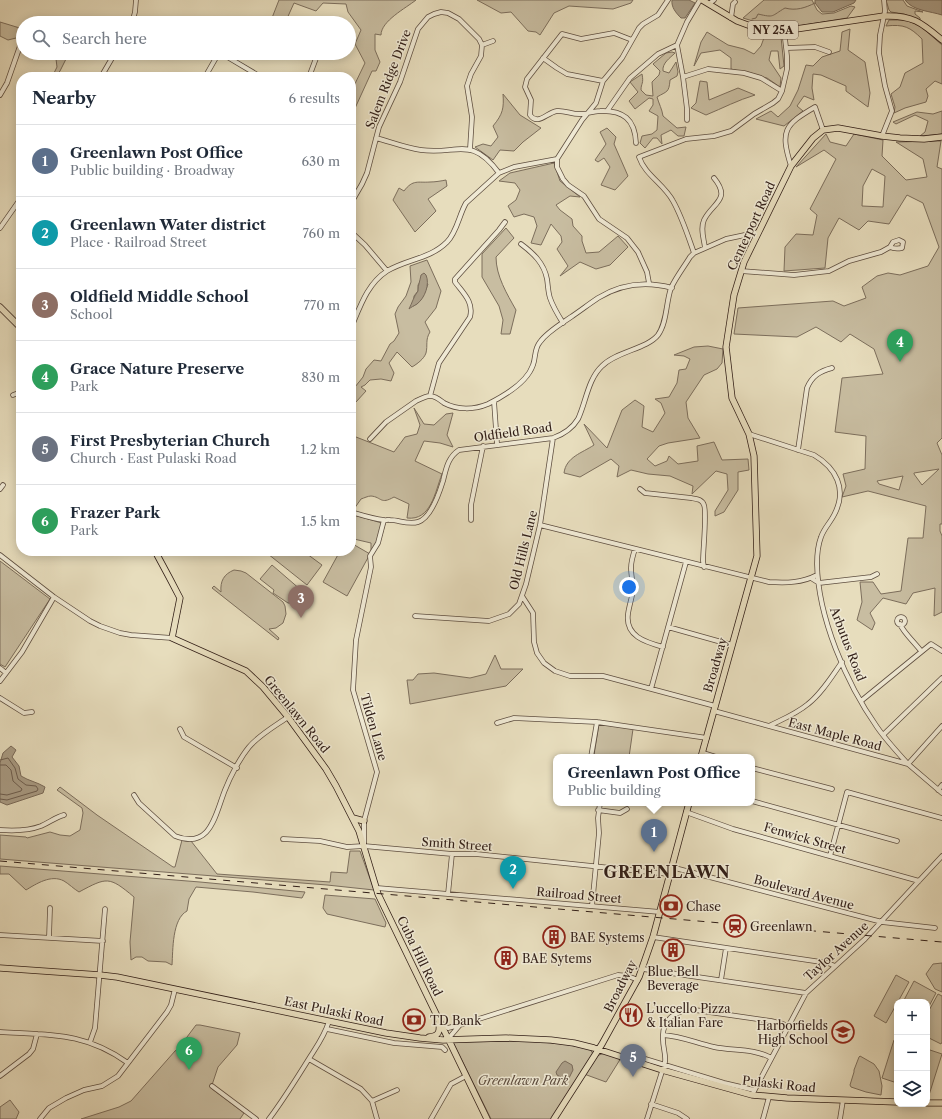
<!DOCTYPE html>
<meta charset="utf-8">
<style>
:root{--surface:#fff;--page:#f2f2f3;--text:#1f2937;--muted:#747a83;--line:#e0e1e3;--accent:#8f2418}
body{margin:0;font-family:"Libre Caslon Text",serif;background:var(--page);color:var(--text)}
.controls{position:absolute;right:12px;bottom:12px;display:grid;overflow:hidden;border-radius:8px;box-shadow:0 2px 10px #0003}
.controls button{width:36px;height:36px;display:grid;place-items:center;padding:0;border:0;border-bottom:1px solid var(--line);background:var(--surface);color:var(--text);font:20px sans-serif}
.you{position:absolute;left:629px;top:587px;width:14px;height:14px;margin:-10px;border:3px solid #fff;border-radius:50%;background:#1a73e8;box-shadow:0 0 0 6px #1a73e833}
.badge{display:grid;place-items:center;width:26px;height:26px;border-radius:50%;background:var(--accent);color:#fff;font-size:13px;font-weight:700}
.pin{position:absolute;translate:-50% -33px;filter:drop-shadow(0 1px 2px #0008)}
.pin::after{content:'';position:absolute;top:21px;width:14px;height:12px;background:inherit;clip-path:polygon(0 0,100% 0,50% 100%)}
.popup{position:absolute;left:553px;top:754px;width:202px;height:52px;box-sizing:border-box;display:grid;place-content:center;border-radius:8px;background:var(--surface);filter:drop-shadow(0 1px 3px #0005);font-size:13px;white-space:nowrap;color:var(--muted)}
.popup b{font-size:15px;color:var(--text)}
.popup::after{content:'';position:absolute;left:50%;top:100%;margin-left:-8px;border:8px solid transparent;border-top-color:var(--surface)}
.list{margin:0;padding:0;list-style:none}
h2{display:flex;justify-content:space-between;align-items:center;height:52px;margin:0;padding:0 16px;font-size:17px}
h2 small{font-size:13px;font-weight:400;color:var(--muted)}
.list li{display:grid;grid-template-columns:26px 1fr auto;gap:12px;align-items:center;box-sizing:border-box;height:72px;padding:0 16px;border-top:1px solid var(--line)}
.list b{display:block;font-size:15px;white-space:nowrap}
.list p{margin:0;font-size:13px;white-space:nowrap;color:var(--muted)}
.list em{font-size:13px;font-style:normal;color:var(--muted)}
.icon{flex:none;width:22px;height:22px;fill:none;stroke:currentColor;stroke-width:2;stroke-linecap:round;stroke-linejoin:round}
.map{position:relative;flex:none;width:942px;height:1119px;overflow:hidden}
.search{position:absolute;background:var(--surface);box-shadow:0 2px 10px #0003;left:16px;top:16px;width:340px;height:44px;display:flex;align-items:center;gap:10px;box-sizing:border-box;padding:0 14px;border-radius:22px;color:var(--muted);font-size:15px}
.panel{position:absolute;background:var(--surface);box-shadow:0 2px 10px #0003;left:16px;top:72px;width:340px;height:484px;border-radius:16px}
.map>svg:first-child{display:block}
</style>
<div class="map">
<svg width="942" height="1119" viewBox="0 0 942 1119">
<rect width="100%" height="100%" fill="#e7ddbd"/>
<filter id="stains"><feTurbulence type="fractalNoise" baseFrequency=".005" numOctaves="4"/><feColorMatrix values="0 0 0 0 .2 0 0 0 0 .09 0 0 0 0 .02 0 0 0 .5 -.17"/></filter>
<radialGradient id="worn" r=".72"><stop offset=".6" stop-color="#630" stop-opacity="0"/><stop offset="1" stop-color="#630" stop-opacity=".3"/></radialGradient>
<path fill="#c8bda1" stroke="#7c6e5c" fill-rule="evenodd" d="M279 0H416C406 8 381 21 381 35L375 34V50L380 62 376 71H372L351 117V92L365 63 355 44 361 30 348 12 346 4 323 3 316 11 294 3 285 23H270Z
M477 0H633L631 3 613 9 569 6 554 13 540 35 536 32 528 31 511 12 501 13Z
M764 0H812L817 10 822 14 834 13 851 6 855 7 847 18 792 27 766 25 743 18Z
M886 0H903L907 6 923 12 915 11V14L920 18V21L904 14 891 12 889 10Z
M889 20H905L919 25 942 45V84L935 81 926 89 928 96 926 102 905 108 894 113 895 107 891 94 900 87 905 73 923 63 922 39C910 27 904 24 886 26Z
M0 22 23 29V39L20 37 8 40 0 36Z
M850 29 848 50 865 62 870 93 868 107 846 91V86L821 75 813 74 812 88 814 100 804 96 797 106 803 111 784 126 756 119 771 111 778 117 790 106 798 90 806 65 813 66 822 57 840 51 842 32Z
M707 32 728 45 744 49 754 54 761 46 765 35 781 37 784 66 780 69 778 51H771L769 60 781 78 780 87 767 78 731 69V58L720 50 701 53 694 66 701 42Z
M672 52 675 53C670 58 662 63 663 71L669 73 676 62 678 72 677 76 670 80C669 93 667 91 657 97 659 104 662 109 663 116L677 128 686 127 684 136H678L671 130 661 135 662 144 657 138H653L645 148 640 143 642 136 652 134 657 130 658 116 649 111 653 105V99L649 98 635 109 629 101 638 92 630 82 642 74C644 84 641 83 641 90L646 95 653 96 652 82 659 75 660 71 653 64 666 53Z
M44 53H69L60 71 55 77H52L57 67 56 59Z
M700 81 707 82 709 100 738 88 755 95C738 100 723 108 706 115L691 108 696 103Z
M503 94 520 115 541 128 523 142 514 151 500 150 493 160 475 147 483 144 491 146 498 137 493 126C503 114 504 108 503 94Z
M942 111V134L920 136 925 132 928 121 915 115 896 124 893 122 917 112 933 114Z
M607 128 616 137 614 144 628 176 615 190 601 185 610 167 604 158 598 162 595 160 606 144 600 132Z
M826 134 830 142 846 146 854 134 883 140 882 156 906 180 927 177 923 159 896 142 941 141 937 167 942 169V438L937 443 942 455V524H940V531L942 536V612L934 616 935 588 913 593 906 604 883 598 870 613 875 623 872 630 857 620 862 602 860 582H873L881 594 901 591 908 538H923L926 506 868 491 842 497 846 486 843 474 865 469 866 436 835 432 842 378 883 374 874 349 850 334 841 342 816 327 797 337 734 334 738 308 833 301 844 306 866 298 862 287 877 276 888 273 900 275 928 266 939 247 923 203 907 195 889 224 868 221 859 230 839 218 828 238 825 268 784 271 785 247 796 234 813 235 817 215 810 209 836 159 824 150 796 167ZM872 169 885 176 883 207 862 206 863 186ZM939 469 922 485 914 474V473ZM903 476 899 490 879 484 877 481Z
M554 163 560 181 580 197 570 196 556 205 560 210 572 219 573 226 582 236V241L586 253 599 252 618 236 628 247 610 265 596 269 580 262 560 276 568 266 557 249 562 242 561 236 551 224 541 245 531 243 537 226 534 217 524 214 514 217 508 206 516 200 520 190 515 183 499 181 510 173Z
M446 180 447 186 428 199 436 211 415 232 393 200 399 188 404 191C413 179 418 183 430 182 435 182 441 181 446 180Z
M506 228 514 238 496 257C496 276 507 294 516 310L510 334H501L503 320 499 306 482 277V254Z
M427 260 441 291 436 308 425 322 430 332C425 340 428 345 426 353 424 359 417 364 412 367L397 352 389 363 394 373 391 381 381 379 370 380 365 385 361 387 366 391 356 402 351 398V392L363 377 366 369 374 360 381 361 390 344 394 341 399 333 395 314 398 307 406 296 411 282 410 266ZM420 282 428 284C425 292 422 302 413 306L414 296 418 291V285Z
M708 346 723 349 722 363 717 369 704 375 686 402 688 418 700 438 668 443 659 446 647 459 655 466 667 461 669 456 678 464 698 461 697 446 714 442 722 460 748 459 749 470 738 472V490L724 512 715 516V511L728 490 727 474 716 471 692 494 693 486 670 476 648 474 631 470 617 477 619 466 611 459 580 477 564 473C566 457 582 453 594 445L584 424 607 448 622 410 635 400 644 406 642 427 653 432 665 413 661 403 655 399 669 397 677 383 679 370 686 369 690 359 684 356 674 355 694 347Z
M414 408 424 424 434 425 446 414 453 413 447 435 453 447 440 443 424 441 415 461 442 474C435 492 431 521 407 518L409 504 394 497C380 505 382 497 371 496 368 496 364 498 361 499L354 509 351 508V435L394 452 405 437 417 434 420 425Z
M351 514 385 524 379 545 373 553 371 550V543L354 539 351 537V523L353 518H351Z
M351 543 370 554 347 596 323 582 340 551H351Z
M271 551H303L322 565 307 585 268 554Z
M0 561 50 599 5 667 0 664Z
M272 565 301 590 290 603H288L273 593 274 590 260 579Z
M234 570 241 571 246 573 283 602 285 606 286 614 283 623 276 628 269 629 279 638 278 640 212 588 214 586 221 592C220 581 224 574 234 570Z
M495 655 501 669H523L506 686 410 704 407 680H413L418 674 434 673 470 678 486 674Z
M599 724 633 729 629 757H595L594 755Z
M60 787 97 815 173 867H175L182 840 191 841 217 874 330 882 331 872 347 873 350 851H360L374 890 327 885 0 859V835L26 837 27 838 50 832 60 835 70 836 80 830 83 813 82 808 57 790Z
M0 866 200 882 305 892 302 898 253 892 196 887 189 899 187 911C172 919 173 950 172 965L166 962 148 961 142 957H136L131 960 130 942 134 897C109 876 107 877 79 892 74 889 69 884 64 881 51 874 36 884 26 890L9 874H0Z
M325 895 375 899 386 923 385 927 327 914 323 908Z
M942 963V992L935 989 926 974 933 964Z
M896 975 909 982 886 1023 874 1016Z
M914 981 936 993 927 1010V1002H903Z
M938 994 942 996V1042L941 1044 927 1037V1014Z
M196 1025H200L240 1033 237 1045 218 1067 211 1088 244 1113 240 1119H81L119 1107 131 1101 175 1051 178 1049Z
M894 1040 897 1041V1083L882 1078Z
M529 1041 564 1044 590 1049 593 1054 552 1119H491L453 1042Z
M927 1049 942 1054 929 1095 927 1094Z
M605 1053 621 1058 606 1082 584 1074 596 1056Z
M860 1056 874 1064 879 1071 882 1086 881 1095 866 1092 851 1087 850 1085 854 1072V1070L859 1057Z
M10 1100 19 1112 16 1119H0V1107Z"/>
<path fill="#a99c85" stroke="#796a59" d="M672 0H689L695 3 685 18H681C676 13 671 7 672 0Z
M815 0H856L854 3 833 12H822L815 3Z
M905 0H942V15C930 11 913 11 905 0Z
M424 273 426 275C430 284 425 298 417 304 414 306 411 307 409 309 412 303 414 296 418 291 418 285 420 281 421 275Z
M11 746 16 750 12 757 19 766 21 776C29 781 37 782 45 787L43 793 7 805 0 802V763L3 753Z
M565 1061 572 1065 573 1070 568 1080H566L557 1075 556 1072 562 1063Z"/>
<g fill="none" stroke-linecap="round" stroke-linejoin="round">
<path stroke="#6d5d4e" stroke-width="1" d="M0 760 8 758 15 768 18 779 26 785 36 786 38 789 37 791 7 800 0 799
M0 765H6L11 770 13 781 22 789 21 791 7 795 0 794"/>
<path stroke="#796a59" stroke-width="1" d="M752 19 756 18 758 14C775 18 771 16 785 8 796 11 805 8 815 3"/>
<g stroke="#5e4e40" stroke-width="5.5">
<path id="minor" d="M709 4 714 0
M731 18 733 4 735 2
M132 23 135 12 136 0
M632 40 614 33 581 39 562 34 527 79 525 87 531 100 530 115C538 126 546 113 557 111 565 110 573 115 581 114 587 114 593 111 600 111 623 110 635 119 636 143
M482 45 493 41
M787 48 815 47 829 52
M543 58 557 68 567 74 603 81
M101 77 115 53
M205 77 217 56 224 55 261 77
M309 77 318 53
M683 77 708 69 744 73 761 78 782 91
M0 95 7 83 20 46
M607 111 630 78 658 54 677 45
M687 120V109L683 77 677 45 687 22 700 0
M882 136 892 111 885 86 879 53 880 35 885 11 884 0
M376 138C391 142 406 148 421 150 458 155 471 135 499 173
M791 166C780 131 784 125 815 107L823 130
M351 203 362 184 367 173 379 127 400 82 418 29 428 17 434 14 441 12 448 13 459 19 479 39 482 45 481 56 471 74 467 86 472 117 470 149
M0 228 21 198
M351 232 365 245 387 271
M521 244C533 253 544 263 547 279 548 285 548 292 550 298 553 307 558 315 563 323
M705 248C704 239 700 229 704 220 712 203 732 200 714 178
M694 253C688 236 682 217 673 201 664 184 645 175 639 157L686 139 714 136 731 131 754 114 773 103 778 99 782 91 787 69V56L784 30
M741 271 794 275 829 271 849 261 881 252 890 247 893 242 899 240 903 242 902 248C897 249 894 249 890 247
M649 283 647 272 638 252 627 238 599 219 584 196 568 185 563 179 557 167V159L582 120 596 103 603 81 622 58 639 28 643 24 658 15 668 0
M351 328C360 307 367 284 387 271 407 259 430 259 447 242 457 232 459 215 466 203L499 173 514 167 557 159
M13 395 21 392
M430 396 439 363 470 317C474 302 463 293 455 282V279L499 230 505 222
M494 401 497 444
M749 434 814 455C836 468 847 489 835 513 831 522 824 528 821 537 818 545 817 555 817 564 818 617 846 683 877 727 886 740 897 752 908 764L942 726
M370 439 386 422 416 401C420 399 426 396 430 396 436 396 440 400 444 403 457 410 474 410 488 404 504 396 527 383 533 365 536 357 534 349 540 342 547 332 561 324 571 317 580 311 589 304 598 298 621 284 646 281 672 288
M798 450 807 388C812 376 820 371 832 368
M0 489 3 485
M640 489 645 493 691 498C696 499 702 499 704 505 707 512 703 550 703 561L704 567
M351 512C361 515 373 519 384 520 389 521 385 519 390 520 399 520 408 525 418 522 431 518 439 494 443 481 446 469 448 457 459 450L553 438C564 434 572 429 578 419 586 402 588 379 602 366 617 351 647 349 658 335 667 323 666 302 671 288 676 277 684 267 690 257L694 253 726 239 759 232
M471 520V505L483 446
M540 525 769 582C786 583 802 583 817 575
M635 549C633 555 631 562 631 568 631 575 633 582 633 590 632 598 629 606 628 614 625 636 645 642 663 647
M0 555 54 597 90 621 100 626 120 633 131 635 172 638
M811 578 819 583 871 577 877 574
M522 596 533 613 534 642 537 653 544 663 555 671 570 676H603L715 706
M415 616 489 621 509 614 519 604 526 584 540 525 553 438
M897 621a4 4 0 1 1 8 0a4 4 0 1 1-8 0Z
M900 624C903 632 915 643 921 651
M668 627 732 645
M0 668 6 673
M0 681 22 652 54 597
M651 689 686 562
M0 698 24 713 32 712
M861 701 931 644 942 651
M714 711 908 764 942 793
M497 723 514 718 597 722 707 738
M769 726C783 719 796 714 808 704 822 693 832 676 842 662
M180 729 184 737 237 768
M883 735 942 678
M703 753 716 757
M591 757 597 722
M752 768 832 789
M938 790 942 785
M134 795 139 803 175 836C211 850 215 815 225 790 230 777 240 758 249 747 259 735 275 726 288 717
M752 801 897 841
M598 810 620 813 627 809
M686 812 733 829 919 881
M0 830C14 831 28 831 41 826 50 822 56 817 64 815
M283 839 320 841 347 847 364 846 452 854H476L669 874
M364 844V821L377 772 353 690 356 640 371 567 370 556 378 543 384 520
M830 856 847 792 942 818
M671 867 882 922 935 928
M377 888 660 912
M448 894 452 854
M592 906 599 833 598 818 600 803
M0 935 103 941
M653 937 828 963 835 966
M49 938 50 908
M643 969 806 993
M721 980 726 948
M442 1025 448 1028 463 1024 618 975 628 976 638 980
M327 1029 394 1043 442 1047 445 1050
M0 1032C50 1035 85 1032 128 1063
M663 1035C681 1036 696 1043 714 1047 732 1051 754 1048 771 1058
M448 1039 459 1026
M90 1042 95 1028 105 909
M632 1055 724 1083 754 1090
M309 1059 361 1089 372 1101 377 1119
M0 1076 29 1054 33 1049 37 1034
M212 1086 256 1119
M752 1095 806 993 865 939 942 856
M372 1101 397 1090
M651 1104 678 1113 687 1119
M40 1119 49 1108 66 1098 84 1090 102 1086 118 1076 167 1012 171 1005 175 989
M269 1119C284 1099 297 1078 310 1057 317 1046 325 1035 329 1021
M431 1119 451 1084 466 1076
M647 1119 665 1062C666 1054 663 1048 663 1040 661 1020 676 1009 695 1010L771 1021 783 1024 787 1027
M763 1119 769 1097
M840 1119 843 1100"/>
</g>
<g stroke="#311e17" stroke-width="7">
<path id="major" d="M702 0 737 21 756 28 767 30H784L796 29 884 16C912 15 921 22 942 40
M0 307 21 328
M155 551 169 577 180 598 172 638 246 671 263 687 288 717 326 769 336 786 359 831 378 894 487 1119
M701 757 757 556 754 456 749 434 732 398 726 347 734 295 744 262 791 166 813 138 823 130 838 128 882 136 900 138 924 139 942 137
M353 818 364 821
M0 968 100 975 117 977 386 1033 420 1038 443 1040 506 1038 551 1040 574 1043 594 1048 662 1070 752 1095 787 1098 897 1102
M429 1037C439 1036 440 1032 439 1023
M927 1103H942
M554 1119 602 1044 639 977 653 937 689 803"/>
</g>
<use href="#minor" stroke="#efe9d4" stroke-width="4"/>
<use href="#major" stroke="#e7ddbd" stroke-width="5.5"/>
<path stroke="#311e17" stroke-width="1" stroke-dasharray="7 7" stroke-linecap="butt" d="M0 861 942 942"/>
</g>
<defs>
<g id="bank-ring" transform="scale(1.15)"><circle r="9.5" fill="#efe9d4" stroke="#8f2418" stroke-width="1.5"/><path d="M-6-4H6V4H-6ZM0-2.3a2.3 2.3 0 1 0 0 4.6a2.3 2.3 0 1 0 0-4.6Z" fill="#8f2418"/></g>
<g id="station-ring" transform="scale(1.15)"><circle r="9.5" fill="#efe9d4" stroke="#8f2418" stroke-width="1.5"/><path d="M-3-6H3Q5-6 5-4V2Q5 4 3 4L4.5 6H3L1.5 4h-3L-3 6H-4.5L-3 4Q-5 4-5 2V-4Q-5-6-3-6ZM-3.5-4v3h7v-3ZM-3.5 1v1.5H-2V1ZM2 1v1.5H3.5V1Z" fill="#8f2418"/></g>
<g id="building-ring" transform="scale(1.15)"><circle r="9.5" fill="#efe9d4" stroke="#8f2418" stroke-width="1.5"/><path d="M-4-6H4V6H1V3H-1V6H-4ZM-2.5-4.3h1.7v1.8h-1.7ZM.8-4.3h1.7v1.8H.8ZM-2.5-1h1.7V.8h-1.7ZM.8-1h1.7V.8H.8Z" fill="#8f2418"/></g>
<g id="restaurant-ring" transform="scale(1.15)"><circle r="9.5" fill="#efe9d4" stroke="#8f2418" stroke-width="1.5"/><path d="M-5-6h1v4h1v-4h1v4h1v-4h1v5L-1.5 .5V6h-2V.5L-5-1ZM5-6V6H3V1.5H1.5Q1.5-4 5-6Z" fill="#8f2418"/></g>
<g id="school-ring" transform="scale(1.15)"><circle r="9.5" fill="#efe9d4" stroke="#8f2418" stroke-width="1.5"/><path d="M0-5L7-2L0 1L-7-2ZM-4 1L0 2.5L4 1V4Q0 6-4 4Z" fill="#8f2418"/></g>
</defs>
<g fill-rule="evenodd">
<use href="#bank-ring" x="671" y="906"/>
<use href="#station-ring" x="735" y="926"/>
<use href="#building-ring" x="554" y="937"/>
<use href="#building-ring" x="673" y="950"/>
<use href="#building-ring" x="506" y="958"/>
<use href="#restaurant-ring" x="631" y="1015"/>
<use href="#bank-ring" x="414" y="1020"/>
<use href="#school-ring" x="843" y="1032"/>
</g>
<g text-anchor="middle" dominant-baseline="central" stroke-width="3" stroke-linejoin="round" paint-order="stroke">
<rect fill="#efe9d4" stroke="#6a5b50" stroke-width="1" x="748" y="21" width="50" height="18" rx="3"/>
<g font-size="11" font-weight="bold" fill="#311e17">
<text x="773" y="30">NY 25A</text>
</g>
<g font-size="12" fill="#311e17" stroke="#efe9d4">
<text transform="translate(388 79) rotate(-69)">Salem Ridge Drive</text>
<text transform="translate(751 226) rotate(-65)">Centerport Road</text>
<text transform="translate(513 432) rotate(-8)">Oldfield Road</text>
<text transform="translate(523 550) rotate(-76)">Old Hills Lane</text>
<text transform="translate(848 644) rotate(69)">Arbutus Road</text>
<text transform="translate(715 665) rotate(-74)">Broadway</text>
<text transform="translate(297 714) rotate(51)">Greenlawn Road</text>
<text transform="translate(374 727) rotate(74)">Tilden Lane</text>
<text transform="translate(835 734) rotate(15)">East Maple Road</text>
<text transform="translate(805 838) rotate(16)">Fenwick Street</text>
<text transform="translate(457 844) rotate(4)">Smith Street</text>
<text transform="translate(804 892) rotate(15)">Boulevard Avenue</text>
<text transform="translate(579 895) rotate(5)">Railroad Street</text>
<text transform="translate(836 951) rotate(-42)">Taylor Avenue</text>
<text transform="translate(420 956) rotate(64)">Cuba Hill Road</text>
<text transform="translate(620 986) rotate(-63)">Broadway</text>
<text transform="translate(334 1011) rotate(12)">East Pulaski Road</text>
<text transform="translate(779 1084) rotate(6)">Pulaski Road</text>
</g>
<g font-size="12" fill="#311e17" stroke="#efe9d4" text-anchor="start">
<text x="686" y="906">Chase</text>
<text x="750" y="926">Greenlawn</text>
<text x="570" y="937">BAE Systems</text>
<text x="522" y="958">BAE Sytems</text>
<text x="673" y="971" text-anchor="middle">Blue Bell<tspan x="673" dy="14">Beverage</tspan></text>
<text x="646" y="1008">L’uccello Pizza<tspan x="646" dy="14">&amp; Italian Fare</tspan></text>
<text x="430" y="1020">TD Bank</text>
<text x="828" y="1025" text-anchor="end">Harborfields<tspan x="828" dy="14">High School</tspan></text>
</g>
<g font-size="12" font-style="italic" fill="#5e4e40" stroke="#efe9d4">
<text x="523" y="1080">Greenlawn Park</text>
</g>
<g font-size="16" font-weight="bold" letter-spacing="1" fill="#311e17" stroke="#efe9d4">
<text x="667" y="872">GREENLAWN</text>
</g>
</g>
<rect width="100%" height="100%" filter="url(#stains)"/>
<rect width="100%" height="100%" fill="url(#worn)"/>
</svg>
<div class="controls">
<button>+</button>
<button>−</button>
<button><svg class="icon" aria-label="layers" viewBox="0 0 24 24"><path d="M12 4l9 5-9 5-9-5zM3 14l9 5 9-5"/></svg></button>
</div>
<div class="you"></div>
<div class="pin badge" style="left:654px;top:852px;background:#5c6f8a">1</div>
<div class="popup"><b>Greenlawn Post Office</b>Public building</div>
<div class="pin badge" style="left:513px;top:889px;background:#0f9aa8">2</div>
<div class="pin badge" style="left:301px;top:618px;background:#8d6e63">3</div>
<div class="pin badge" style="left:900px;top:362px;background:#2e9e5b">4</div>
<div class="pin badge" style="left:633px;top:1077px;background:#6b7280">5</div>
<div class="pin badge" style="left:189px;top:1070px;background:#2e9e5b">6</div>
<div class="search"><svg class="icon" aria-label="search" viewBox="0 0 24 24"><circle cx="10" cy="10" r="6"/><path d="M15 15l6 6"/></svg>Search here</div>
<section class="panel">
<h2>Nearby<small>6 results</small></h2>
<ul class="list">
<li><span class="badge" style="background:#5c6f8a">1</span><div><b>Greenlawn Post Office</b><p>Public building · Broadway</p></div><em>630 m</em></li>
<li><span class="badge" style="background:#0f9aa8">2</span><div><b>Greenlawn Water district</b><p>Place · Railroad Street</p></div><em>760 m</em></li>
<li><span class="badge" style="background:#8d6e63">3</span><div><b>Oldfield Middle School</b><p>School</p></div><em>770 m</em></li>
<li><span class="badge" style="background:#2e9e5b">4</span><div><b>Grace Nature Preserve</b><p>Park</p></div><em>830 m</em></li>
<li><span class="badge" style="background:#6b7280">5</span><div><b>First Presbyterian Church</b><p>Church · East Pulaski Road</p></div><em>1.2 km</em></li>
<li><span class="badge" style="background:#2e9e5b">6</span><div><b>Frazer Park</b><p>Park</p></div><em>1.5 km</em></li>
</ul>
</section>
</div>
